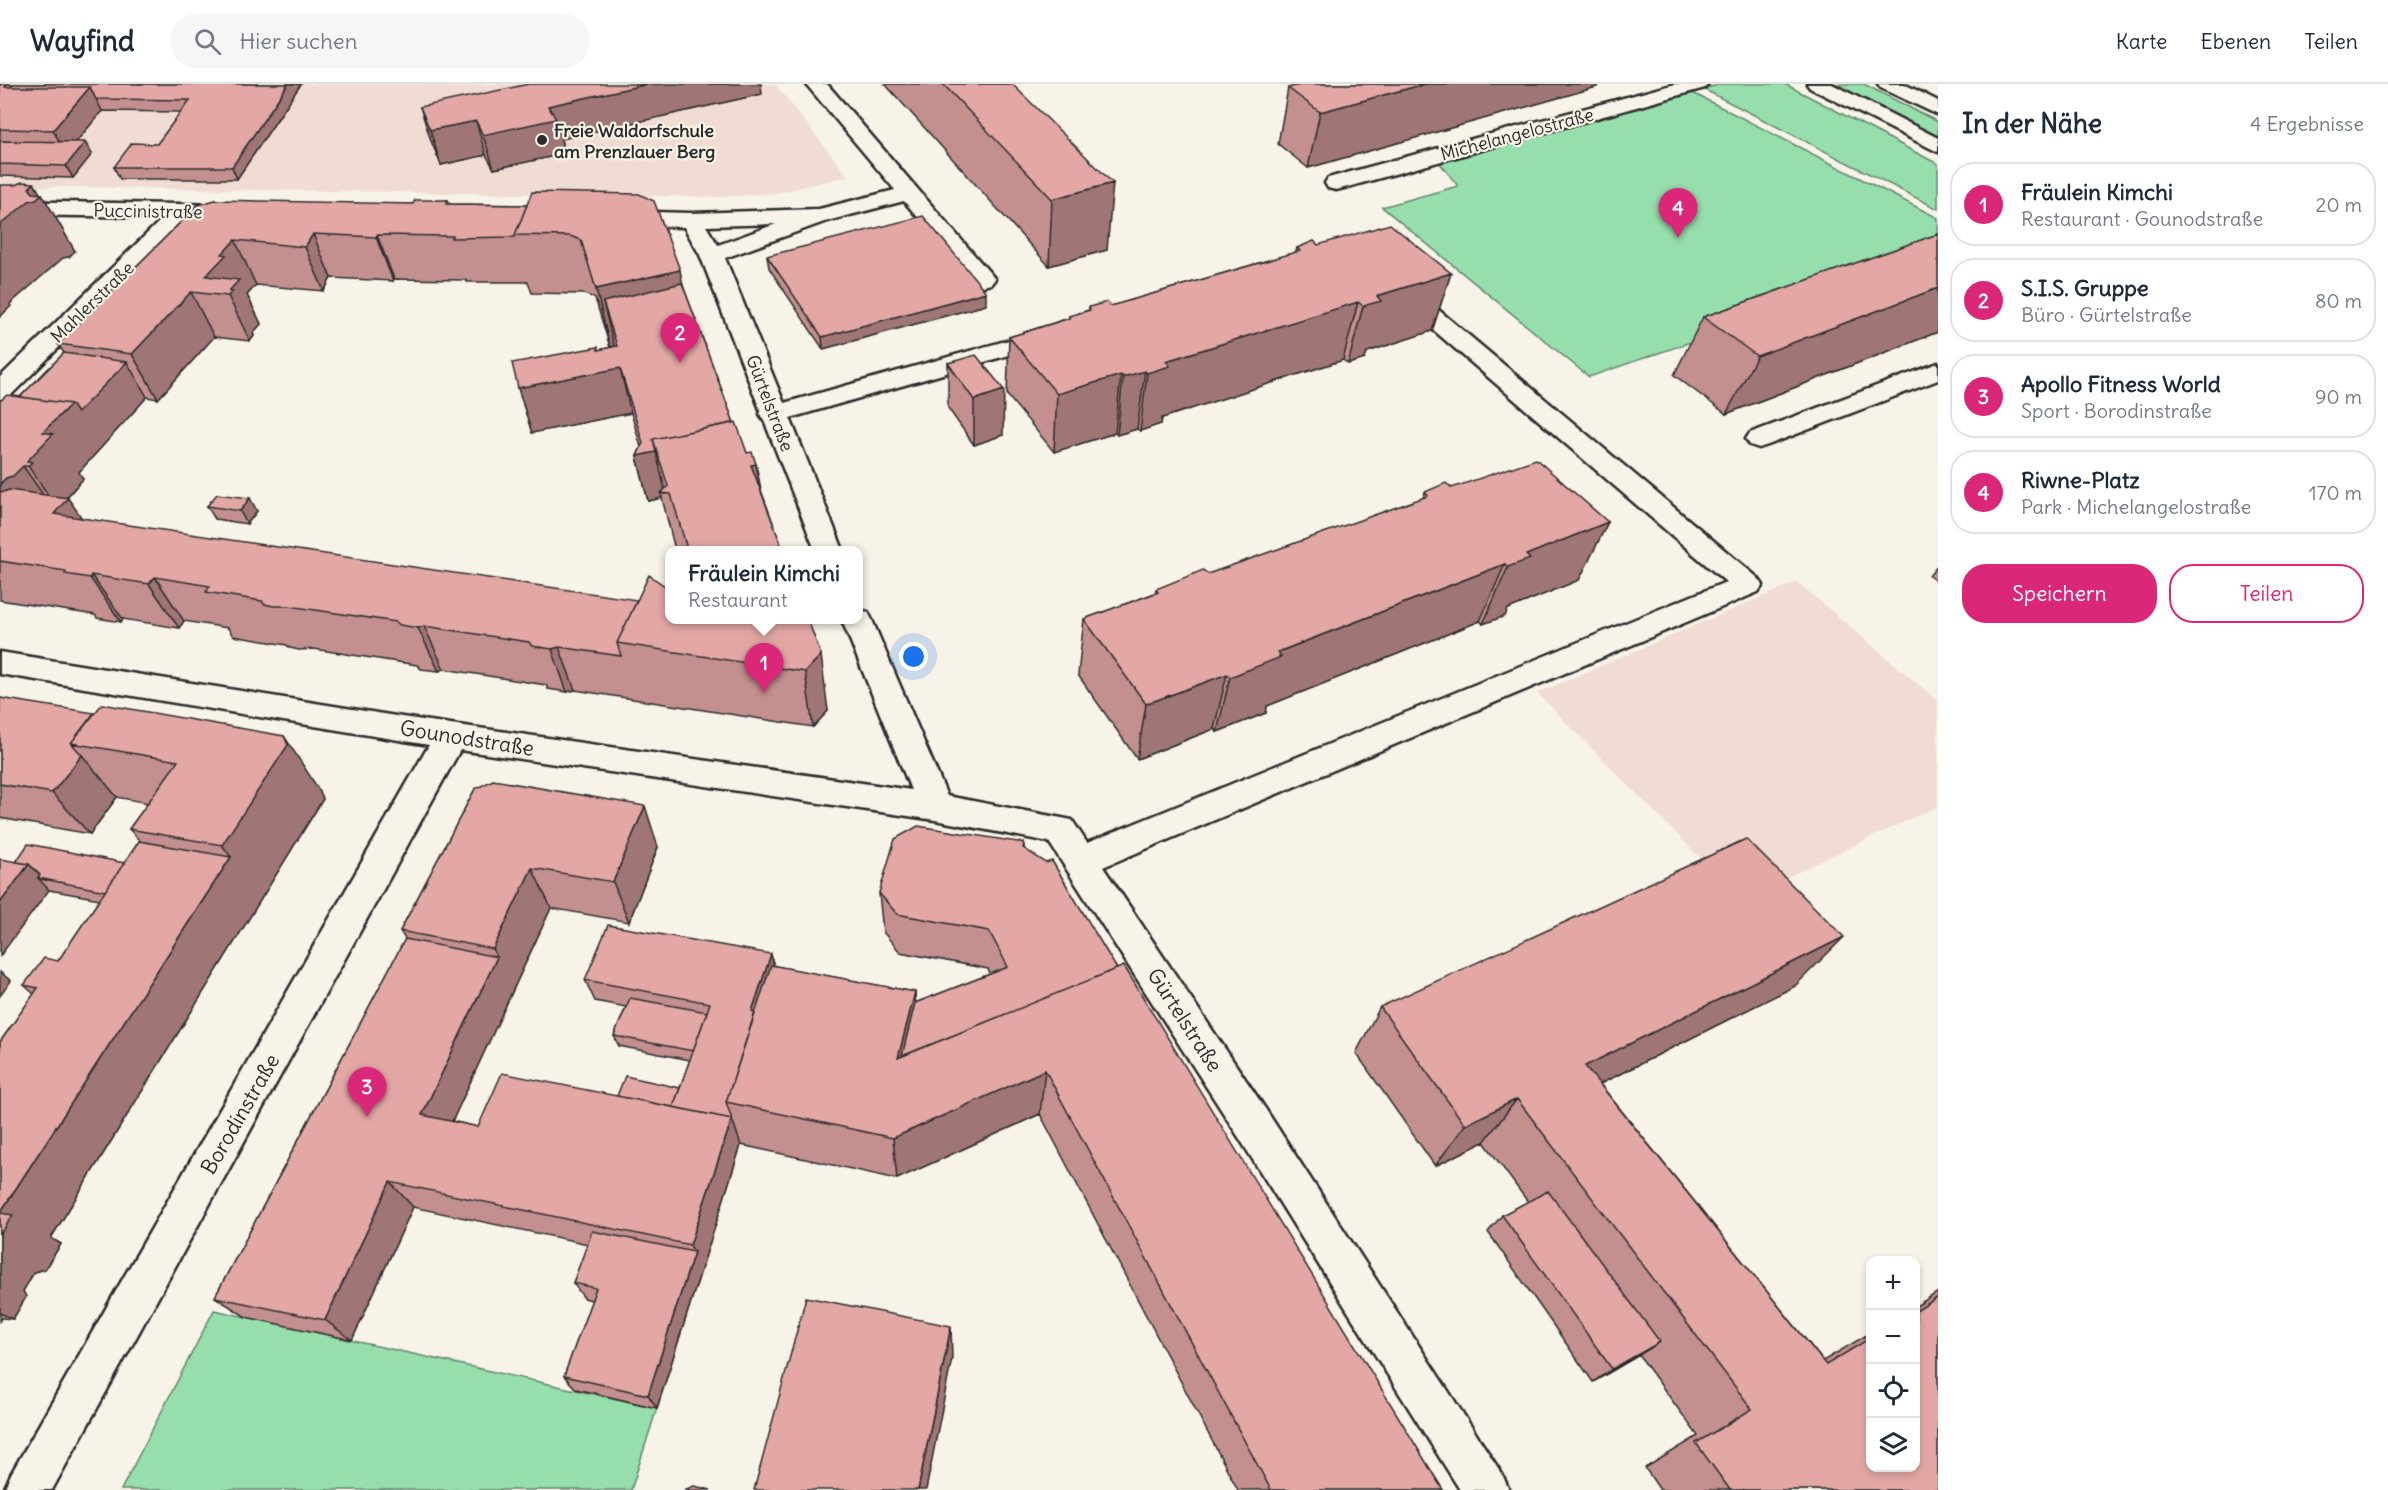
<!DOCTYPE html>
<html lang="de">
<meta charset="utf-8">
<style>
:root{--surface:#fff;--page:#f6f6f7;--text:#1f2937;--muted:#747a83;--line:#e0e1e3;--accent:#db2777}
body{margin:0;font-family:Delius,sans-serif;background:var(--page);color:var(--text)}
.controls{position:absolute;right:18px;bottom:18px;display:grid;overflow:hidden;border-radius:12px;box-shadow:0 3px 9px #0003}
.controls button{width:54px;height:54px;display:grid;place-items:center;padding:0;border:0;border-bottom:2px solid var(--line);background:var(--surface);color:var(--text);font:30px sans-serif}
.you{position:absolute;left:914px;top:573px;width:21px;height:21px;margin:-15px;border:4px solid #fff;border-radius:50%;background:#1a73e8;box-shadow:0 0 0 9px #1a73e833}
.badge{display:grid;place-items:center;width:39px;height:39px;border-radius:50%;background:var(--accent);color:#fff;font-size:20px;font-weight:700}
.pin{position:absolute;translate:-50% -50px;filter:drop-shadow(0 2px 3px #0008)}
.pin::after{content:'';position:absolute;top:32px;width:21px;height:18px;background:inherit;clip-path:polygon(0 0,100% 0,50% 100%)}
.popup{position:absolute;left:665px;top:462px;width:198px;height:78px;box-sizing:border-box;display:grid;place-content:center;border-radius:12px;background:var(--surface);filter:drop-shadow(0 2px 4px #0005);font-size:20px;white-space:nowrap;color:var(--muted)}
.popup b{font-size:22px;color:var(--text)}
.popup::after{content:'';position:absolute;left:50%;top:100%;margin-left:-12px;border:12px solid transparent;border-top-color:var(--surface)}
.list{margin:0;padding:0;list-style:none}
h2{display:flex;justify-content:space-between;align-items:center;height:78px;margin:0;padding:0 24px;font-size:26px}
h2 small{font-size:20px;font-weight:400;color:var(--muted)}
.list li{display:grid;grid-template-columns:39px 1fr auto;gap:18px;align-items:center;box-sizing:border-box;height:84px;margin:0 12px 12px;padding:0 12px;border:2px solid var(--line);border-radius:24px}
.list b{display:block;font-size:22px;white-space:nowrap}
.list p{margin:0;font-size:20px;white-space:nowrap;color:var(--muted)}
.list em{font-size:20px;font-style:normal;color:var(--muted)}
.actions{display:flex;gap:12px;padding:18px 24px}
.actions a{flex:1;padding:14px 0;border:2px solid var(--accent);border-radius:24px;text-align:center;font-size:21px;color:var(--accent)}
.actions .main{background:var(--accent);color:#fff}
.icon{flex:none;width:33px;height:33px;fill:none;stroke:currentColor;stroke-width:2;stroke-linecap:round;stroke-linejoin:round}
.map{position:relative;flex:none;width:1938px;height:1406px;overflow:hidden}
header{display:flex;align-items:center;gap:36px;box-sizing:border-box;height:84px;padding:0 30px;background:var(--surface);border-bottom:2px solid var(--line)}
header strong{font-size:28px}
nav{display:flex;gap:33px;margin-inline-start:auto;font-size:21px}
.search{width:420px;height:54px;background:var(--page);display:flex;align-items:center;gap:15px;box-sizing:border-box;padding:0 21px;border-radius:33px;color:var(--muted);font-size:22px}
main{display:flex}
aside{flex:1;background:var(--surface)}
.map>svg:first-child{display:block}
</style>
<header>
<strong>Wayfind</strong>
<div class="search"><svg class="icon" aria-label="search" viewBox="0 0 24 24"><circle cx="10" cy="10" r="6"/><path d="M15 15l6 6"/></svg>Hier suchen</div>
<nav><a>Karte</a><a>Ebenen</a><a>Teilen</a></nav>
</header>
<main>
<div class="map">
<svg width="1938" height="1406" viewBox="0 0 1938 1406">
<rect width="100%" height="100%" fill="#f7f3e8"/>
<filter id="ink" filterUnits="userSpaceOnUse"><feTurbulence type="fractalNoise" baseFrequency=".0167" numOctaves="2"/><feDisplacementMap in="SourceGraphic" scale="12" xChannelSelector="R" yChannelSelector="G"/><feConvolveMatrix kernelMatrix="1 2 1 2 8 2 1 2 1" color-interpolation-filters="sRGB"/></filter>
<g filter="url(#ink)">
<path fill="#f1dcd4" d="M42 0H775L848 92 777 109 722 113 0 102V47Z
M1797 498 1938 617V722L1741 815 1537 609Z"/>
<path fill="#96deac" stroke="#60846c" stroke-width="1.5" d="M1721 0H1785L1938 80V125L1703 5Z
M1834 0H1864L1938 38V54Z
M1691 8 1938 134V173L1589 293 1382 123 1458 102 1439 78Z
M214 1226 657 1324 631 1406H121Z"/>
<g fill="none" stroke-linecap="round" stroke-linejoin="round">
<g stroke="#2b2b2b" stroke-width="5">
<path id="minor" d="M806 0H827L995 195 991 200 983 202 975 200 904 117 827 137 725 174 784 319 1052 244 1061 246 1064 251 1061 256 790 334 843 466H815L764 336 760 330 761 328 700 171 684 143 617 141 609 139 606 134 609 129 617 127 691 129 819 125 895 106ZM776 140 718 161 706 142Z
M1675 0H1708L1705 4 1344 104 1336 106 1328 104 1325 99 1328 94Z
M0 117 235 121 243 123 246 128 243 133 189 134 9 313 0 315V293L164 133 0 131Z
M1402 200 1410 202 1758 494 1763 501 1758 508 1103 783 1266 1026 1502 1390 1509 1406H1460L1238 1052 1049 758 935 736 460 666 52 1406H4L11 1390 429 661 0 590V568L402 633 911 706 842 536H858V526L868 528 872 536 947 712 1072 736 1087 759 1726 498 1394 212 1390 207 1394 202Z
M1938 279V296L1768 361 1759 364 1750 361 1746 355 1750 349Z"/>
</g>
<g stroke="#2b2b2b" stroke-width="5">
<path id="major" d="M1807 0H1832L1938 54V68L1810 4Z
M1878 0H1904L1938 17V31L1881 4Z"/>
</g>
<use href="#minor" fill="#f7f3e8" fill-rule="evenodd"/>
<use href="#major" fill="#f7f3e8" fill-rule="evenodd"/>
</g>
<path fill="#c3908f" stroke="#2b2b2b" stroke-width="1.5" d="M0 0H301L237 95H120L114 83 157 60 181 28 102 27 76 58 92 70 73 94 0 92Z
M885 0H1012L1107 166 1049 182Z
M1303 0H1598L1597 3 1308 84 1278 60 1288 4Z
M762 10 561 55 564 70 494 85 486 71 441 81 431 57 420 23Z
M448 116 450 120 527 121 682 199 734 339 747 369 756 380 761 406 783 466H675L662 414 648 417 637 372 641 363 631 329 532 349 518 304 598 266 614 263V262L610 263 595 214 584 210 532 209 528 198H467L466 196 394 195 393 197 331 194 324 207 256 201 247 211 261 240 253 249 254 252 250 257 214 253 158 315 147 313 79 388 83 395 66 414 81 434 669 536H808L828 627 813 643 575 606 567 608 548 605 546 601 444 585 439 587 421 585 417 581 314 565 299 566 290 564 287 561 233 552 228 544 184 537 179 544 123 535 121 538 97 534 95 531 0 516V317L20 313 64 269 58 260 198 121 413 120Z
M1938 150V248L1726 330 1674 291 1703 233Z
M1318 161 1451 189 1432 247 1367 268 1365 275 1348 280 1343 276 1162 334 1161 340 1140 347 1137 345 1117 351 1115 349 1054 368 1007 311 1009 253 1069 234V232L1089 226V223L1111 222 1296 168 1297 164Z
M767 172 986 221 823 265 769 184Z
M948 279 1003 351 974 361 948 324Z
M1452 404 1608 438 1579 496 1508 525 1505 532 1483 540 1480 537 1267 622 1266 629 1217 648 1214 645 1137 675 1078 591 1084 535 1155 509 1156 505 1208 490 1423 414 1425 408Z
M207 422 257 427 247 440 215 435Z
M1938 481V498L1929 492Z
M0 614 319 706 323 715 51 1154 61 1160 45 1185 34 1188 23 1207 26 1213 13 1235 2 1234 0 1237V958L34 910 24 901 58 877 100 815 49 806 16 778 125 779 140 757 129 745 148 719 117 713 90 750 0 734Z
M475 705 658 763 629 838 551 824 452 1037 478 1043 617 1012 680 1004 690 976 619 962 614 952 626 923 595 917 585 896 774 882 915 908V919L990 890 988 885 900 868 883 848 879 809 1024 759V765L1117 885 1443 1406H1238L1040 1030 897 1095 741 1061 657 1324 576 1305 564 1292 592 1216 584 1214 573 1199 588 1160 413 1123 352 1256 246 1233 215 1213 405 855 400 847Z
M1795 902 1600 1000 1823 1277 1870 1249V1383H1916V1222L1938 1208V1406H1660L1645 1384 1698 1352 1639 1271 1593 1298 1488 1148 1502 1131 1528 1118 1484 1058 1435 1082 1356 969 1380 923Z"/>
<path fill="#9f7674" stroke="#2b2b2b" stroke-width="1.5" d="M288 0H301L237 95 232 83Z
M648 0H761L762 10 561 55 564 70 494 85 483 51 548 22Z
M1425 0H1598L1597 3 1308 84 1320 28Z
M90 3 102 27 66 70 53 46Z
M476 37 486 71 441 81 430 46Z
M85 58 92 70 73 94 66 82Z
M34 99 41 111 42 110 75 167 69 173 63 174 10 220 11 222 0 233V141Z
M1113 99 1107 166 1049 182 1052 115Z
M313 150 331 194 324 207 305 163Z
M377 151 394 195 393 197 376 153Z
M235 156 256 201 247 211 261 240 253 249 254 252 250 257 228 212 206 192 222 170Z
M680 186 691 244 603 218 614 262 610 263 596 205Z
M1451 189 1432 247 1367 268 1365 275 1348 280 1363 222 1377 212Z
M1938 204V248L1726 330 1757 272Z
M191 208 214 253 158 315 132 270Z
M986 208V221L823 265 822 253Z
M1358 218 1343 276 1162 334 1161 340 1140 347 1147 289 1166 277Z
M127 278 147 313 79 388 83 395 61 419 68 414 99 459 54 430 58 425 28 382 27 377 43 348 71 320Z
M620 284 631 329 532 349 518 304Z
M1145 287 1137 345 1117 351 1123 293Z
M1121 291 1115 349 1054 368 1057 310Z
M1004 306 1003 351 974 361V316Z
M656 368 666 410 661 409 662 414 648 417 637 372Z
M756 380 766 438 751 381Z
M23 382 54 426 0 414V400L6 394Z
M250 414 257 427 247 440 240 427Z
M1608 438 1579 496 1508 525 1505 532 1483 540 1508 483 1526 471Z
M1505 480 1480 537 1267 622 1266 629 1217 648 1230 593 1278 568Z
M91 491 123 535 121 538 90 494Z
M155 493 184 537 179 544 149 500Z
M424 542 444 585 439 587 418 544Z
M559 563 575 606 567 608 552 565Z
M821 571 828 627 813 643 805 588Z
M1227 590 1214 645 1137 675 1146 620Z
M284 652 319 706 323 715 51 1154 61 1160 45 1185 34 1188 23 1207 26 1213 13 1235 0 1229V1129L231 773 222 761Z
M82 671 117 713 90 750 52 709Z
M645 722 658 763 629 838 613 798Z
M29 780 45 796 38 794 49 806 0 872V819Z
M532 784 551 824 443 1057 422 1031 497 873 493 865Z
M1844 853 1795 902 1548 1026 1585 982Z
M771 870 776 891 757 947 752 927Z
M0 888 11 897 0 912Z
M915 908 918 955 1115 930 898 974Z
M1045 986 1040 1030 897 1095 893 1054Z
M1517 1015 1484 1058 1435 1082 1465 1041Z
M732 1035 741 1061 657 1324 648 1311 694 1168 690 1161Z
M390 1098 413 1123 352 1256 325 1236Z
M951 1242 952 1274 926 1406H918Z
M1660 1258 1639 1271 1593 1298 1612 1285Z"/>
<path fill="#e3a8a6" stroke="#2b2b2b" stroke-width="1.5" d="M0 0H7L5 3H90L53 46 0 45Z
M11 0H288L232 83H114L132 59 157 60 190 16 96 15 90 3H12Z
M529 0H648L548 22 556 35 483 51 476 37 430 46 420 23Z
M943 0H1012L1113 99 1052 115Z
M1303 0H1425L1320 28 1288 4Z
M0 57 85 58 66 82 0 80Z
M22 98 34 99 29 104 33 109 42 110 36 115 29 117 0 141V101H15Z
M532 108 639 110 654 117 680 186 596 205 581 156 570 152 515 151Z
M215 116 413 120 415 116H448L446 120 527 121 515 151V153L452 154 453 152 377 151 376 153 313 150 305 163 235 156 222 170 226 171 206 192 239 196 229 207H233L228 212 191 208 132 270 58 260 198 121Z
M923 132 986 208 822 253 767 172Z
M1390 140 1451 189 1377 212 1381 217 1363 222 1358 218 1166 277 1170 282 1147 289 1145 287 1123 293 1121 291 1057 310 1009 253 1070 234 1069 232 1090 226 1089 223 1107 218 1111 222 1300 167 1297 164 1314 157 1318 161Z
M1938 150V204L1757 272 1703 233Z
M682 199 734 339 653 355 656 368 637 372 643 359 620 284 518 304 512 279 598 263V266L617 262 603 218Z
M64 269 127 278 77 329 71 320 20 313Z
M976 271 1004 306 974 316 948 279Z
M7 311 71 320 43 348 53 350 27 377 32 378 28 382H23L13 392 6 394 0 400V317Z
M736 338 747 369 752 368 756 380 751 381 783 466H690L687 465 671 410 661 409 668 402 653 355Z
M1536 375 1608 438 1526 471 1530 475 1508 483 1505 480 1278 568 1281 573 1230 593 1227 590 1146 620 1084 535 1158 508 1156 505 1203 486 1208 490 1428 412 1425 408 1446 399 1452 404Z
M9 406 68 414 54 430 637 516 617 559 621 572 559 563 552 565 532 562 529 558 424 542 418 544 400 541 396 538 289 522H274L264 520 262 517 206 508 210 502 155 493 149 500 91 491 90 494 65 490 66 487 0 477V407L3 408Z
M217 410 250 414 240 427 207 422Z
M649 491 669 505V536H808L821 571 805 588 617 559Z
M0 614 94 629 71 659 82 671 52 709 0 700Z
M102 620 284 652 288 661 222 761 129 745 178 677 71 659Z
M493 696 645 722 613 798 532 784 493 865 400 847 475 705Z
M918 742 1024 759 1023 764 1046 779 1052 777 1117 885 902 972 915 919 1008 883 989 847 897 830 879 809 895 755Z
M1746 755 1844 853 1585 982 1826 1281 1870 1254V1383H1916V1227L1938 1213V1406H1730L1696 1359 1752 1325 1517 1015 1465 1041 1380 923Z
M139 757 231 773 0 1129 13 1131 0 1151V958L38 904 24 901 44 874 58 877Z
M28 760 125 779 105 807 38 794 40 791 29 780 16 778Z
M0 775 29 780 0 819Z
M608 841 771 870 752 927 755 928 726 1018 732 1035 673 1023 710 919 585 896Z
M405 855 497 873 422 1031 478 1043 502 989 732 1035 690 1161 390 1098 325 1236 215 1213Z
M771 881 915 908 898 974 1124 882 1443 1406H1271L1045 986 893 1054 726 1018Z
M630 914 707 928 693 967 614 952Z
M625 992 680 1004 673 1023 617 1012Z
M1548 1107 1660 1258 1612 1285 1502 1131Z
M592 1147 694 1168 648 1311 564 1292 596 1204 573 1199Z
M806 1213 951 1242 918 1406H754Z
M694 1402 711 1406H684Z"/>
</g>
<circle fill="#2b2b2b" stroke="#f7f3e8" stroke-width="2" cx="542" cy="56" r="6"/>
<g text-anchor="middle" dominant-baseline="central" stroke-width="4.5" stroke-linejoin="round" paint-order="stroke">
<g font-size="18" font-weight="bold" fill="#2b2b2b" stroke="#f7f3e8" text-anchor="start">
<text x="554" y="46">Freie Waldorfschule<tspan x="554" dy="21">am Prenzlauer Berg</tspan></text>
</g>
<g font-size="18" fill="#2b2b2b" stroke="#f7f3e8">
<text transform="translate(1517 50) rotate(-15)">Michelangelostraße</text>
<text transform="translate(148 127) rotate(1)">Puccinistraße</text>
<text transform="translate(92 218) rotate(-44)">Mahlerstraße</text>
<text transform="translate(770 319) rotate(69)">Gürtelstraße</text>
</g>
<g font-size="21" fill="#2b2b2b" stroke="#f7f3e8">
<text transform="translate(467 654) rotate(9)">Gounodstraße</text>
<text transform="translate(1185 936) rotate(57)">Gürtelstraße</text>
<text transform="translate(240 1030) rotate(-60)">Borodinstraße</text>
</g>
</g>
</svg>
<div class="controls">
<button>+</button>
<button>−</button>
<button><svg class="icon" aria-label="locate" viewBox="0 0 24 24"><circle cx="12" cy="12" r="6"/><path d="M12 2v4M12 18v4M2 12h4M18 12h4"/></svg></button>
<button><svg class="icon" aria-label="layers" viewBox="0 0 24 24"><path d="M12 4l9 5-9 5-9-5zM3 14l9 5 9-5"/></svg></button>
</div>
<div class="you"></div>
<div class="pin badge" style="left:764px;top:609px">1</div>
<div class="popup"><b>Fräulein Kimchi</b>Restaurant</div>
<div class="pin badge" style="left:680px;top:279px">2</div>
<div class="pin badge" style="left:367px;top:1033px">3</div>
<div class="pin badge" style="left:1678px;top:154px">4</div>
</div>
<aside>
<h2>In der Nähe<small>4 Ergebnisse</small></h2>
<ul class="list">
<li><span class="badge">1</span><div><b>Fräulein Kimchi</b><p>Restaurant · Gounodstraße</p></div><em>20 m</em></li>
<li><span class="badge">2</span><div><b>S.I.S. Gruppe</b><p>Büro · Gürtelstraße</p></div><em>80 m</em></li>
<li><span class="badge">3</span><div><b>Apollo Fitness World</b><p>Sport · Borodinstraße</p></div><em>90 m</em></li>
<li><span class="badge">4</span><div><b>Riwne-Platz</b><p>Park · Michelangelostraße</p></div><em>170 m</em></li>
</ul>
<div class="actions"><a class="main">Speichern</a><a>Teilen</a></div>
</aside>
</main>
